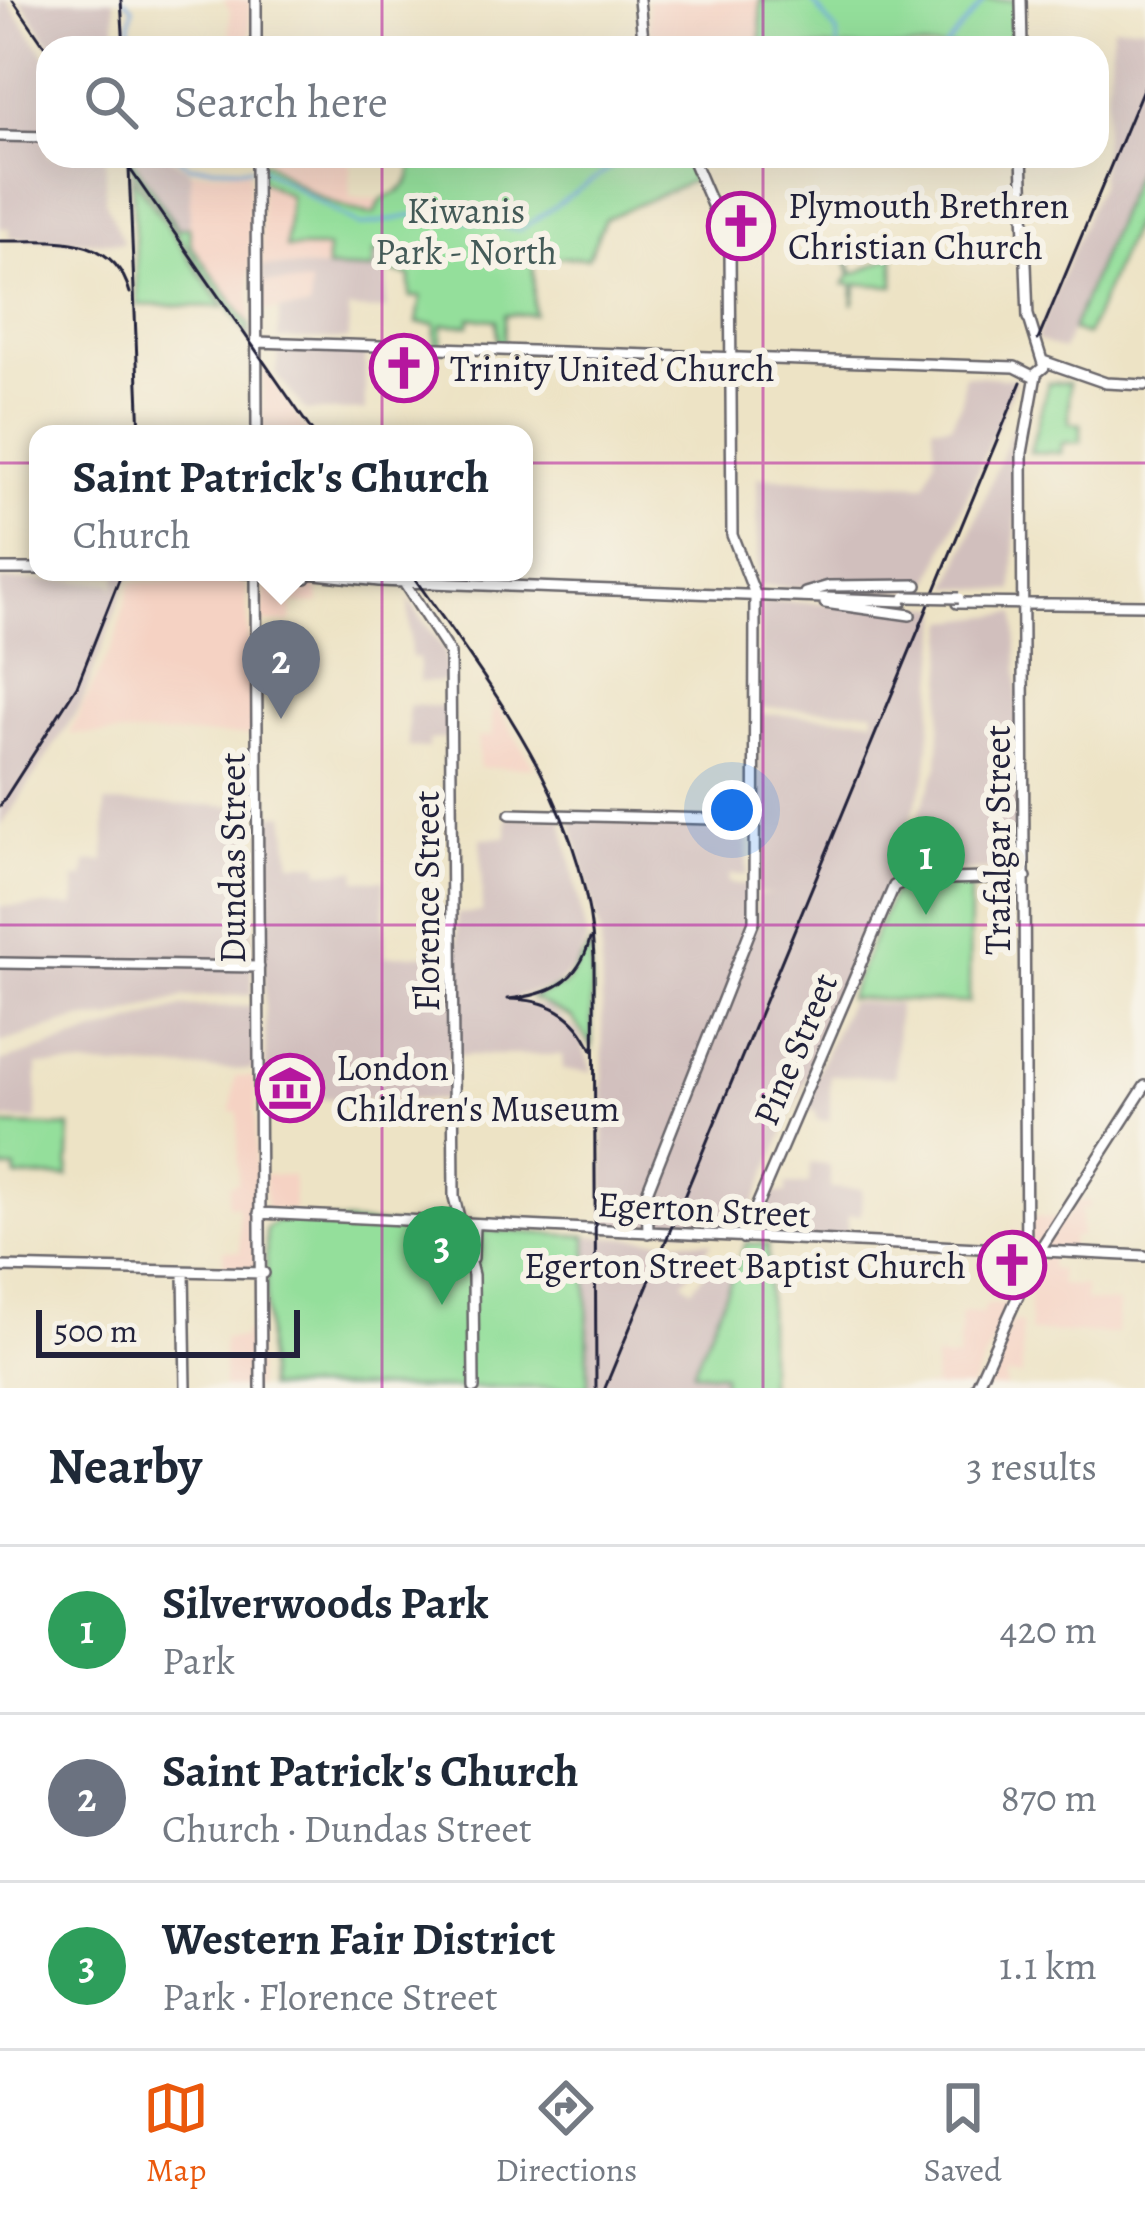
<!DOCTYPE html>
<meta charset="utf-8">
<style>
:root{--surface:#fff;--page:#f2f2f3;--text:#1f2937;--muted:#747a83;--line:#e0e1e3;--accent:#ea580c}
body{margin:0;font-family:Alegreya,serif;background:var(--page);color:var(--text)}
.scale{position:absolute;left:36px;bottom:30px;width:264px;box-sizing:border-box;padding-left:12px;border:6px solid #22223b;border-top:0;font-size:33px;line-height:42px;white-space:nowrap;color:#22223b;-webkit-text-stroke:9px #f7f3e8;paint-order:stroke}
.you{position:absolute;left:732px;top:810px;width:42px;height:42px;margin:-30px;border:9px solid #fff;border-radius:50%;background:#1a73e8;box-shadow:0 0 0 18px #1a73e833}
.badge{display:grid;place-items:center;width:78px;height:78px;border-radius:50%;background:var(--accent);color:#fff;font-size:39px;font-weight:700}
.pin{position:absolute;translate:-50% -99px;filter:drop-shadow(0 3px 6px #0008)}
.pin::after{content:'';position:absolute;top:63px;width:42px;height:36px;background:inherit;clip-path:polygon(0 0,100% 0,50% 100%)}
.popup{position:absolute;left:29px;top:425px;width:504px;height:156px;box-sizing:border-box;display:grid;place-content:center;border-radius:24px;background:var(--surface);filter:drop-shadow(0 3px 9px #0005);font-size:39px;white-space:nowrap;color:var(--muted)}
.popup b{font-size:45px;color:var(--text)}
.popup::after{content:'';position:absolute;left:50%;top:100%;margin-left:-24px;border:24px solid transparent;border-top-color:var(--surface)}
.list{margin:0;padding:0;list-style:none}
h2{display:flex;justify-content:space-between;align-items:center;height:156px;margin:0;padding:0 48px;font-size:51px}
h2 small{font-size:39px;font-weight:400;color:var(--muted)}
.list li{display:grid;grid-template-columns:78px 1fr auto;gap:36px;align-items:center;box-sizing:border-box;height:168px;padding:0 48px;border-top:3px solid var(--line)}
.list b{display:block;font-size:45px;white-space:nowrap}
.list p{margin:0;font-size:39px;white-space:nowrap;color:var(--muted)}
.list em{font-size:39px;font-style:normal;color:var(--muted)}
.icon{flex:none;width:66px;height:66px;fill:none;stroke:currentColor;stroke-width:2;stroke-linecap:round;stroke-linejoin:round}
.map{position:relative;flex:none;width:1145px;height:1388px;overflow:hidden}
.search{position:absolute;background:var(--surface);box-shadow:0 12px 48px #0002;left:36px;right:36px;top:36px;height:132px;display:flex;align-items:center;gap:30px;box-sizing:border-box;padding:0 42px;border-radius:36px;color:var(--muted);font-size:45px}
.sheet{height:660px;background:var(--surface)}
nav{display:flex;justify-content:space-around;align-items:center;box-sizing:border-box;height:168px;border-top:3px solid var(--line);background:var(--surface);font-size:33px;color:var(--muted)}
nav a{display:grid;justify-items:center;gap:6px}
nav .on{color:var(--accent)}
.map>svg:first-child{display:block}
</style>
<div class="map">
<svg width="1145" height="1388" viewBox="0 0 1145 1388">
<rect width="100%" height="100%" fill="#f7f3e8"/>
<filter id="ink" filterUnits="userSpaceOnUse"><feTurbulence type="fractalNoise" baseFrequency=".00833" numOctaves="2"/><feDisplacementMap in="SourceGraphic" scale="24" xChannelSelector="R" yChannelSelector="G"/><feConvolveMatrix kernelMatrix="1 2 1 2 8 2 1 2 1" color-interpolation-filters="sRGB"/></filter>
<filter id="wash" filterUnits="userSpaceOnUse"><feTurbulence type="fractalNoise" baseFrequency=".004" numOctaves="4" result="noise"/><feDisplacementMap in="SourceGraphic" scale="48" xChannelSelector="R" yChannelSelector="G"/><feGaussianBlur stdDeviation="2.7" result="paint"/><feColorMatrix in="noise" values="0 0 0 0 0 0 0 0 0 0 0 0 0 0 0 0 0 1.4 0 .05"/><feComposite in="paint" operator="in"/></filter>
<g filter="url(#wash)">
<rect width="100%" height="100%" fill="#ede3c5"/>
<path fill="#f5d2c3" d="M224 0H250V48H229L230 11Z
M647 0H760L762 48H652Z
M263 156H350V198L382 199V209L365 214V209L340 208 296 185Z
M249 171 250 247V324L191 245 189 227 191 172Z
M261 180 290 196V231L327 248V268L262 266Z
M262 282 311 283V308L260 311Z
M263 366 309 434H262Z
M265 581H317L319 603 292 604 291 622 262 623Z
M131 582 246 583 253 735 69 734 114 643Z
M492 699 534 767 479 768 478 737 492 736Z
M235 1076 255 1077 256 1269 223 1270V1250L240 1252 238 1206 228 1205 229 1186 238 1182V1112H231Z
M264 1175H293L294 1210 266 1209Z
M1077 1200 1090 1201V1208L1081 1209V1236L1072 1237 1071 1251 1051 1253 1050 1269 1059 1270 1060 1285 1085 1286V1301L1118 1303 1117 1334 1030 1332V1291L985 1283V1272L992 1271 993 1256H1008V1231L1028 1232 1030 1216 1065 1220Z
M986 1304 1009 1305 971 1388H918L934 1386 935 1358 958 1359 961 1312 982 1313Z
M1011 1322 1022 1323V1376H1006V1388H984Z
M257 1331V1388H223V1338H243V1332Z"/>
<path fill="#d1bfbd" d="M0 0H7L48 60V156H106L105 200 124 243 9 238V228H0Z
M20 0H114L116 48H53Z
M1113 26H1145V147L1063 350 1036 339 1100 184Z
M133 156H167L191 171 189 227 178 229Z
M374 251 388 252 386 310 349 309 348 340 278 339 279 310 310 308 311 284 262 282V266L372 270Z
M279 349 365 350V411H305L276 374Z
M964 375 1017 379 926 592 758 586 757 477 926 484 935 458 933 425H951L962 401Z
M1015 422 1020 423 1013 591 949 587Z
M118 572H130L81 705 0 828V580L112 582 113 590Z
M408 599 445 652 447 682H419V658H411Z
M761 601 942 607 926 775 887 887 742 1232 605 1226 601 937 570 817 747 824V875H729L728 883 750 885V926L756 928 757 895 774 894 757 893 759 714 874 719V711L762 708 758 702Z
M1016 613 1021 870 896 872 938 766 947 621Z
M408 705 448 707V738L429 740 428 748 408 747Z
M105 803 252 806V995L183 997 111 1018 79 1019 0 1043V906H75V878H84L86 862 105 861Z
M285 814 291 863H319L320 872 356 870 357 880H384L385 956 457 953V914L482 912 481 838 507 837V816L562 818 587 940 576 965 554 987 518 996 517 1001 548 1008 578 1032 592 1072 563 1070 562 1055H448V1100L266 1098 263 815Z
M849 1002 898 1004 895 1077 830 1075V1121L817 1120 816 1111 800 1110Z
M253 1006 254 1070 37 1065V1120L0 1119V1062L181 1007Z
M810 1163 830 1165V1188L862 1189 861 1215H848L847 1240 750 1234 766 1192 786 1193 787 1184H809Z
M587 1236 712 1242 683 1282 692 1289 711 1265 724 1258 738 1260 692 1372 723 1374V1388H588Z"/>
<path fill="#94df9b" stroke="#5b806b" stroke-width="3" d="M760 0H1015L1016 48H761Z
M1145 149V196L1087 335 1072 330Z
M130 156 178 229 189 227 191 245 249 325V337L131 167Z
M413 156H684L694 180 605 219 588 258 533 257 534 314 505 315 504 349 498 348 496 320 470 318 469 325H442L441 346 435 344V324L417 323 421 297H410V276L388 271V251H374L373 270 327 268V248H286L290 196 261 180V163L266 162C300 189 338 210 374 214L382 199C407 190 413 182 413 156Z
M132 176 223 307 138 305Z
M845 255 854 274 894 256V286L857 284 853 305V285L844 284 850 275Z
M1048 383H1069V423L1081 424V442L1062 443 1061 453 1030 452Z
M970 878 969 1003 848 998 895 888 901 883Z
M590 946 591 956 592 1047 572 1018 531 998 565 985Z
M0 1125 70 1127 68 1177H16L15 1169H0Z
M296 1219 587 1236 588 1388H267L266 1229 277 1221Z
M746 1243 768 1244V1388H723V1374L693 1372Z"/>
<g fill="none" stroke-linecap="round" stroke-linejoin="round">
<path stroke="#74a9e1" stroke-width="3" d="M124 0 133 7 130 26 137 48
M811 0 837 33 838 48
M945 48 985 0
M176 156 189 166 251 168
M261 168 360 226 427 213 520 230 628 156"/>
</g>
</g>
<g filter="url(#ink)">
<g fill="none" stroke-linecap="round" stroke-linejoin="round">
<g stroke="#69666b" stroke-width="14">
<path id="secondary" d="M256 0V48
M639 0 644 48
M1021 0 1022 48
M0 136 48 137
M256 156 257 434
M1022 156 1028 318
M256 342 1015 367 1033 376 1044 367 1028 315
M1043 361 1106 383 1145 385
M0 569H38
M190 572H225
M239 572 306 578
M256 572 261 1388
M298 572 379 581 903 601
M397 572 450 654 454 1197 473 1275 474 1388
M805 593 829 586 917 585
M825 603 910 615
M957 603 1145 605
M510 814 754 820
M0 963 259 967
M259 1213 1145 1256
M648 1233 647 1192 754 921 755 594 732 535 730 247 691 156
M743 1238 894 886 908 880 1026 877
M473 1258 474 1225
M0 1267 264 1273
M184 1272 186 1388
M1026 1278 1022 453 1036 375
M976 1388 1037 1254 1145 1086"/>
</g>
<use href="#secondary" stroke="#fff" stroke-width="9"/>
<path stroke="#22223b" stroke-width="3" d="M13 0 48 51
M121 0 124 48
M121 156 314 434
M129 168 140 434
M0 241C51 242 113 231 130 293
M1038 340 1145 84
M410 572C493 690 587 807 594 957L596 1388
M0 806 77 686 122 572
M590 939C579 982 550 995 508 999 547 999 576 1013 592 1050
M605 1388 1021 382"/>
<g stroke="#69666b" stroke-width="14" stroke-linecap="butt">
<path id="secondary-bridge" d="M905 597 959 598"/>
</g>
<use href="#secondary-bridge" stroke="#fff" stroke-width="9"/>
</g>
</g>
<path fill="none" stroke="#b5179e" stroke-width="3" stroke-opacity="0.55" d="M382 0V48M763 0V48M382 156V1388M763 156V1388M0 463H1145M0 925H1145"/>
<defs>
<g id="church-ring" transform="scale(3.45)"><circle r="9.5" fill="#f7f3e8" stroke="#b5179e" stroke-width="1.5"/><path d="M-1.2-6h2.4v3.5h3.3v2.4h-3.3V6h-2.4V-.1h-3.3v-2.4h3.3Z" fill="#b5179e"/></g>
<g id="museum-ring" transform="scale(3.45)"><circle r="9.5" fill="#f7f3e8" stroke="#b5179e" stroke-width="1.5"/><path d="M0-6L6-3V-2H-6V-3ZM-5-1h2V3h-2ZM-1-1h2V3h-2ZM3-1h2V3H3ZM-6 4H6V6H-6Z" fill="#b5179e"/></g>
</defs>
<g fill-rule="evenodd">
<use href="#church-ring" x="741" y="226"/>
<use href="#church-ring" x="404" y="368"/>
<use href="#museum-ring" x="290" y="1088"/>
<use href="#church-ring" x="1012" y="1265"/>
</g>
<g text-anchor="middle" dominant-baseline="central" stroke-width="12" stroke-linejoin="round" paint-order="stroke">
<g font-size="36" fill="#22223b" stroke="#f7f3e8" text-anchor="start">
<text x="788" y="205">Plymouth Brethren<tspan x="788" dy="41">Christian Church</tspan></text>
<text x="450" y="368">Trinity United Church</text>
<text x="336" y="1067">London<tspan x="336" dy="41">Children's Museum</tspan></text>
<text x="966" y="1265" text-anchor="end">Egerton Street Baptist Church</text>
</g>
<g font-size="36" fill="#445b58" stroke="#f7f3e8">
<text x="466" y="210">Kiwanis<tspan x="466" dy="41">Park - North</tspan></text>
</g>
<g font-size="36" fill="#22223b" stroke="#f7f3e8">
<text transform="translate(997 840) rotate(-90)">Trafalgar Street</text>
<text transform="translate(232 858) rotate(-90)">Dundas Street</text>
<text transform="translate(426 901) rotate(-90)">Florence Street</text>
<text transform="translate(795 1049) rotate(-67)">Pine Street</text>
<text transform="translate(704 1209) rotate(3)">Egerton Street</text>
</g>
</g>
</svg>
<div class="scale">500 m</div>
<div class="you"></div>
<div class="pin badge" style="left:926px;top:915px;background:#2e9e5b">1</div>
<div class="pin badge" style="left:281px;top:719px;background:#6b7280">2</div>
<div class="popup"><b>Saint Patrick's Church</b>Church</div>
<div class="pin badge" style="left:442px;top:1305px;background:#2e9e5b">3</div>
<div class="search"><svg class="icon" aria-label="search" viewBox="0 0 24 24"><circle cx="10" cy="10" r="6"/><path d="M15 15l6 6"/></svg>Search here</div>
</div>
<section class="sheet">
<h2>Nearby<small>3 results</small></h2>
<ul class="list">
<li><span class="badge" style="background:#2e9e5b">1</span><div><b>Silverwoods Park</b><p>Park</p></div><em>420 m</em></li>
<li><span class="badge" style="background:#6b7280">2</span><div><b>Saint Patrick's Church</b><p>Church · Dundas Street</p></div><em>870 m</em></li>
<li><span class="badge" style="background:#2e9e5b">3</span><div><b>Western Fair District</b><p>Park · Florence Street</p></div><em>1.1 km</em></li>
</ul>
</section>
<nav>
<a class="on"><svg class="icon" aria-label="map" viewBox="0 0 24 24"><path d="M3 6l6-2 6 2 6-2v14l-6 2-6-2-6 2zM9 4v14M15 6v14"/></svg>Map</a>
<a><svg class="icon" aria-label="directions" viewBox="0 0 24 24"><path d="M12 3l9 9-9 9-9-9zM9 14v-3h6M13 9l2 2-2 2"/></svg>Directions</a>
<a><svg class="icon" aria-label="saved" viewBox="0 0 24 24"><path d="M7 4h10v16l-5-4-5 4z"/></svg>Saved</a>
</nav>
